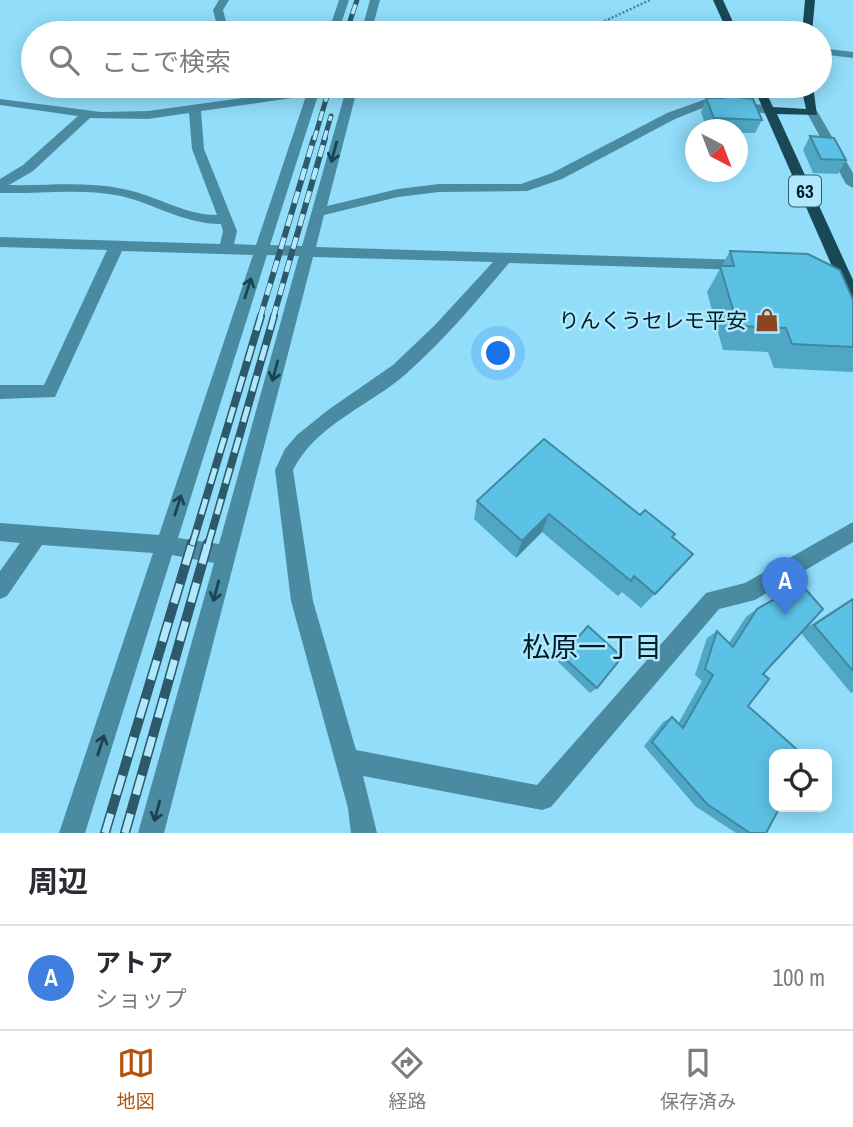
<!DOCTYPE html>
<html lang="ja">
<meta charset="utf-8">
<style>
:root{--surface:#fff;--page:#f7f7f7;--text:#2b2b33;--muted:#7c7c81;--line:#e1e1e2;--accent:#b45309}
body{margin:0;font-family:"Archivo Narrow","Noto Sans JP",sans-serif;background:var(--page);color:var(--text)}
.controls{position:absolute;right:21px;bottom:21px;display:grid;overflow:hidden;border-radius:14px;box-shadow:0 4px 18px #0003}
.controls button{width:63px;height:63px;display:grid;place-items:center;padding:0;border:0;border-bottom:2px solid var(--line);background:var(--surface);color:var(--text);font:35px sans-serif}
.compass{position:absolute;left:685px;top:119px;width:63px;height:63px;border-radius:50%;background:var(--surface);box-shadow:0 4px 18px #0003;rotate:138deg}
.you{position:absolute;left:499px;top:354px;width:24px;height:24px;margin:-18px;border:5px solid #fff;border-radius:50%;background:#1a73e8;box-shadow:0 0 0 10px #1a73e833}
.badge{display:grid;place-items:center;width:46px;height:46px;border-radius:50%;background:var(--accent);color:#fff;font-size:23px;font-weight:700}
.pin{position:absolute;translate:-50% -58px;filter:drop-shadow(0 2px 4px #0008)}
.pin::after{content:'';position:absolute;top:37px;width:24px;height:21px;background:inherit;clip-path:polygon(0 0,100% 0,50% 100%)}
.list{margin:0;padding:0;list-style:none}
h2{display:flex;justify-content:space-between;align-items:center;height:91px;margin:0;padding:0 28px;font-size:30px}
h2 small{font-size:23px;font-weight:400;color:var(--muted)}
.list li{display:grid;grid-template-columns:46px 1fr auto;gap:21px;align-items:center;box-sizing:border-box;height:105px;padding:0 28px;border-top:2px solid var(--line)}
.list b{display:block;font-size:26px;white-space:nowrap}
.list p{margin:0;font-size:23px;white-space:nowrap;color:var(--muted)}
.list em{font-size:23px;font-style:normal;color:var(--muted)}
.icon{flex:none;width:38px;height:38px;fill:none;stroke:currentColor;stroke-width:2;stroke-linecap:round;stroke-linejoin:round}
.map{position:relative;flex:none;width:853px;height:833px;overflow:hidden}
.search{position:absolute;background:var(--surface);box-shadow:0 4px 18px #0003;left:21px;right:21px;top:21px;height:77px;display:flex;align-items:center;gap:18px;box-sizing:border-box;padding:0 24px;border-radius:38px;color:var(--muted);font-size:26px}
.sheet{height:196px;background:var(--surface)}
nav{display:flex;justify-content:space-around;align-items:center;box-sizing:border-box;height:98px;border-top:2px solid var(--line);background:var(--surface);font-size:19px;color:var(--muted)}
nav a{display:grid;justify-items:center;gap:4px}
nav .on{color:var(--accent)}
.map>svg:first-child{display:block}
</style>
<div class="map">
<svg width="853" height="833" viewBox="0 0 853 833">
<rect width="100%" height="100%" fill="#91ddfa"/>
<g fill="none" stroke-linecap="round" stroke-linejoin="round">
<path stroke="#4d8397" stroke-width="2.5" stroke-dasharray="2 2" stroke-linecap="butt" d="M579 33 650 0
M367 89 394 86"/>
<path fill="#4a8ba2" fill-rule="evenodd" d="M219 0H229L223 10 229 33H219L213 10Z
M339 0H349L338 33H328Z
M370 0H380L371 33H361Z
M820 48 853 52V58L820 54Z
M310 86H321L270 245 302 246 347 86H358L327 206 398 189 439 184H521L552 173 667 113 709 98 769 106 775 110 769 114 710 105 675 119 562 179 527 191 439 192 398 197 324 215 316 247 745 260 752 265 745 270 509 263C477 301 444 340 407 373 370 406 316 424 293 470L313 601 356 750 537 785 706 593 745 583 853 522V542L755 600 719 609 551 807 542 810 363 776 377 833H351L348 808 291 601 275 470 285 449 297 435 328 410 393 365 435 325 493 262 313 257 164 833H138L214 563 172 555 85 833H59L153 553 42 545 7 596 0 599V571L20 543 0 541V523L159 535 253 255 122 251 55 397 0 399V385H44L107 250 0 247V237L220 244 223 231 221 224C184 224 155 204 121 196 81 188 40 194 0 193V179L23 165 78 116 0 105V99L101 112 148 111 308 89ZM306 96 256 245 234 244 237 231 204 149 201 111ZM189 113 192 149 217 215C183 215 156 195 123 189 85 181 47 186 9 185L33 171 90 118 148 119ZM267 255 299 256 219 544 178 538Z
M809 111H817L853 173V188L846 184 807 113Z"/>
<path fill="#194857" fill-rule="evenodd" d="M713 0H723L738 33H728Z
M805 0H815L812 33H802Z
M753 86H763L773 107 806 109 801 86H813L817 115 777 114 853 280V301L845 296Z"/>
<g stroke="#2d5969" stroke-width="5">
<path id="rail-far3" d="M346 33 357 0
M314 140 330 86
M324 140 331 116"/>
</g>
<g stroke="#2d5969" stroke-width="6">
<path id="rail-far2" d="M260 318 314 138
M273 318 325 138"/>
</g>
<g stroke="#2d5969" stroke-width="8">
<path id="rail-far1" d="M192 545 261 316
M208 545 274 316"/>
</g>
<g stroke="#2d5969" stroke-width="10">
<path id="rail" d="M105 833 192 543
M125 833 208 543"/>
</g>
<use href="#rail-far3" stroke="#b0e8fd" stroke-width="3.5" stroke-dasharray="10" stroke-linecap="butt"/>
<use href="#rail-far2" stroke="#b0e8fd" stroke-width="4.5" stroke-dasharray="12" stroke-linecap="butt"/>
<use href="#rail-far1" stroke="#b0e8fd" stroke-width="5" stroke-dasharray="16" stroke-linecap="butt"/>
<use href="#rail" stroke="#b0e8fd" stroke-width="7" stroke-dasharray="20" stroke-linecap="butt"/>
</g>
<path fill="#4fa7c5" d="M722 95 762 120 755 133H738V130H707L701 112 706 98H720Z
M810 136 846 160 838 174 813 173 803 150Z
M730 251 853 300V371L852 372 774 368 768 352 723 350 707 292Z
M477 501 640 515 672 538 693 554 641 608 622 592 618 596 542 532 516 558 474 519Z
M853 598V692L851 693 801 633 763 674 748 706 774 754 766 833H736L695 806 644 746 663 722 672 717 678 724 702 681 695 675 707 638 717 631 729 643 746 617 757 609 806 628Z
M562 656 597 688 590 693 558 662Z"/>
<path fill="#4088a0" d="M549 514 542 532 516 558 522 541Z"/>
<path fill="#5cc2e5" stroke="#4088a0" stroke-width="2" d="M704 32H725V33H704Z
M722 95 753 99 762 120 714 118 706 98H723Z
M810 136 834 138 846 160 821 159Z
M730 251 808 254 840 270 853 300V347L792 344 786 328 738 326 720 266H734Z
M544 439 640 515 645 510 675 534 672 537 693 554 655 594 634 576 631 581 549 514 522 541 477 501Z
M801 584 823 609 763 674 769 679 748 706 802 754H774V807H780L766 833H750L707 804 652 742 672 717 683 728 713 675 705 669 717 631 733 647 757 609Z
M853 599V671L814 625Z
M588 626 622 657 597 688 562 656Z"/>
<defs><path id="oneway-shaft" d="M-6 0H5M1.5-3L5.5 0L1.5 3" fill="none" stroke-width="1.6" stroke-linecap="round" stroke-linejoin="round" transform="scale(1.75)"/></defs>
<g stroke="#1a4452">
<use href="#oneway-shaft" transform="translate(334 152) rotate(105)"/>
<use href="#oneway-shaft" transform="translate(248 288) rotate(-72)"/>
<use href="#oneway-shaft" transform="translate(275 371) rotate(105)"/>
<use href="#oneway-shaft" transform="translate(178 505) rotate(-72)"/>
<use href="#oneway-shaft" transform="translate(216 591) rotate(105)"/>
<use href="#oneway-shaft" transform="translate(101 745) rotate(-72)"/>
<use href="#oneway-shaft" transform="translate(157 811) rotate(105)"/>
</g>
<defs>
<g id="shop-bare" transform="scale(1.89)"><path d="M-5-2.5h2.3a2.7 3.5 0 0 1 5.4 0H5L5.5 6h-11ZM-1.5-2.5h3a1.5 2.3 0 0 0-3 0Z" fill="#8c4423" stroke="#b0e8fd" stroke-width="2.5" paint-order="stroke"/></g>
</defs>
<g fill-rule="evenodd">
<use href="#shop-bare" x="767" y="320"/>
</g>
<g text-anchor="middle" dominant-baseline="central" stroke-width="5" stroke-linejoin="round" paint-order="stroke">
<rect fill="#b0e8fd" stroke="#355a67" stroke-width="2" x="789" y="175.5" width="32" height="31" rx="5"/>
<g font-size="19" font-weight="bold" fill="#001d27">
<text x="805" y="191">63</text>
</g>
<g font-size="21" fill="#001d27" stroke="#b0e8fd" text-anchor="end">
<text x="747" y="320">りんくうセレモ平安</text>
</g>
<g font-size="28" fill="#001d27" stroke="#b0e8fd">
<text x="592" y="647">松原一丁目</text>
</g>
</g>
</svg>
<div class="controls">
<button><svg class="icon" aria-label="locate" viewBox="0 0 24 24"><circle cx="12" cy="12" r="6"/><path d="M12 2v4M12 18v4M2 12h4M18 12h4"/></svg></button>
</div>
<svg class="compass" viewBox="-18 -18 36 36"><path d="M0-13l5 13h-10z" fill="#e53935"/><path d="M0 13l5-13h-10z" fill="#7c7c81"/></svg>
<div class="you"></div>
<div class="pin badge" style="left:785px;top:615px;background:#3f7fe0">A</div>
<div class="search"><svg class="icon" aria-label="search" viewBox="0 0 24 24"><circle cx="10" cy="10" r="6"/><path d="M15 15l6 6"/></svg>ここで検索</div>
</div>
<section class="sheet">
<h2>周辺<small></small></h2>
<ul class="list">
<li><span class="badge" style="background:#3f7fe0">A</span><div><b>アトア</b><p>ショップ</p></div><em>100 m</em></li>
</ul>
</section>
<nav>
<a class="on"><svg class="icon" aria-label="map" viewBox="0 0 24 24"><path d="M3 6l6-2 6 2 6-2v14l-6 2-6-2-6 2zM9 4v14M15 6v14"/></svg>地図</a>
<a><svg class="icon" aria-label="directions" viewBox="0 0 24 24"><path d="M12 3l9 9-9 9-9-9zM9 14v-3h6M13 9l2 2-2 2"/></svg>経路</a>
<a><svg class="icon" aria-label="saved" viewBox="0 0 24 24"><path d="M7 4h10v16l-5-4-5 4z"/></svg>保存済み</a>
</nav>
